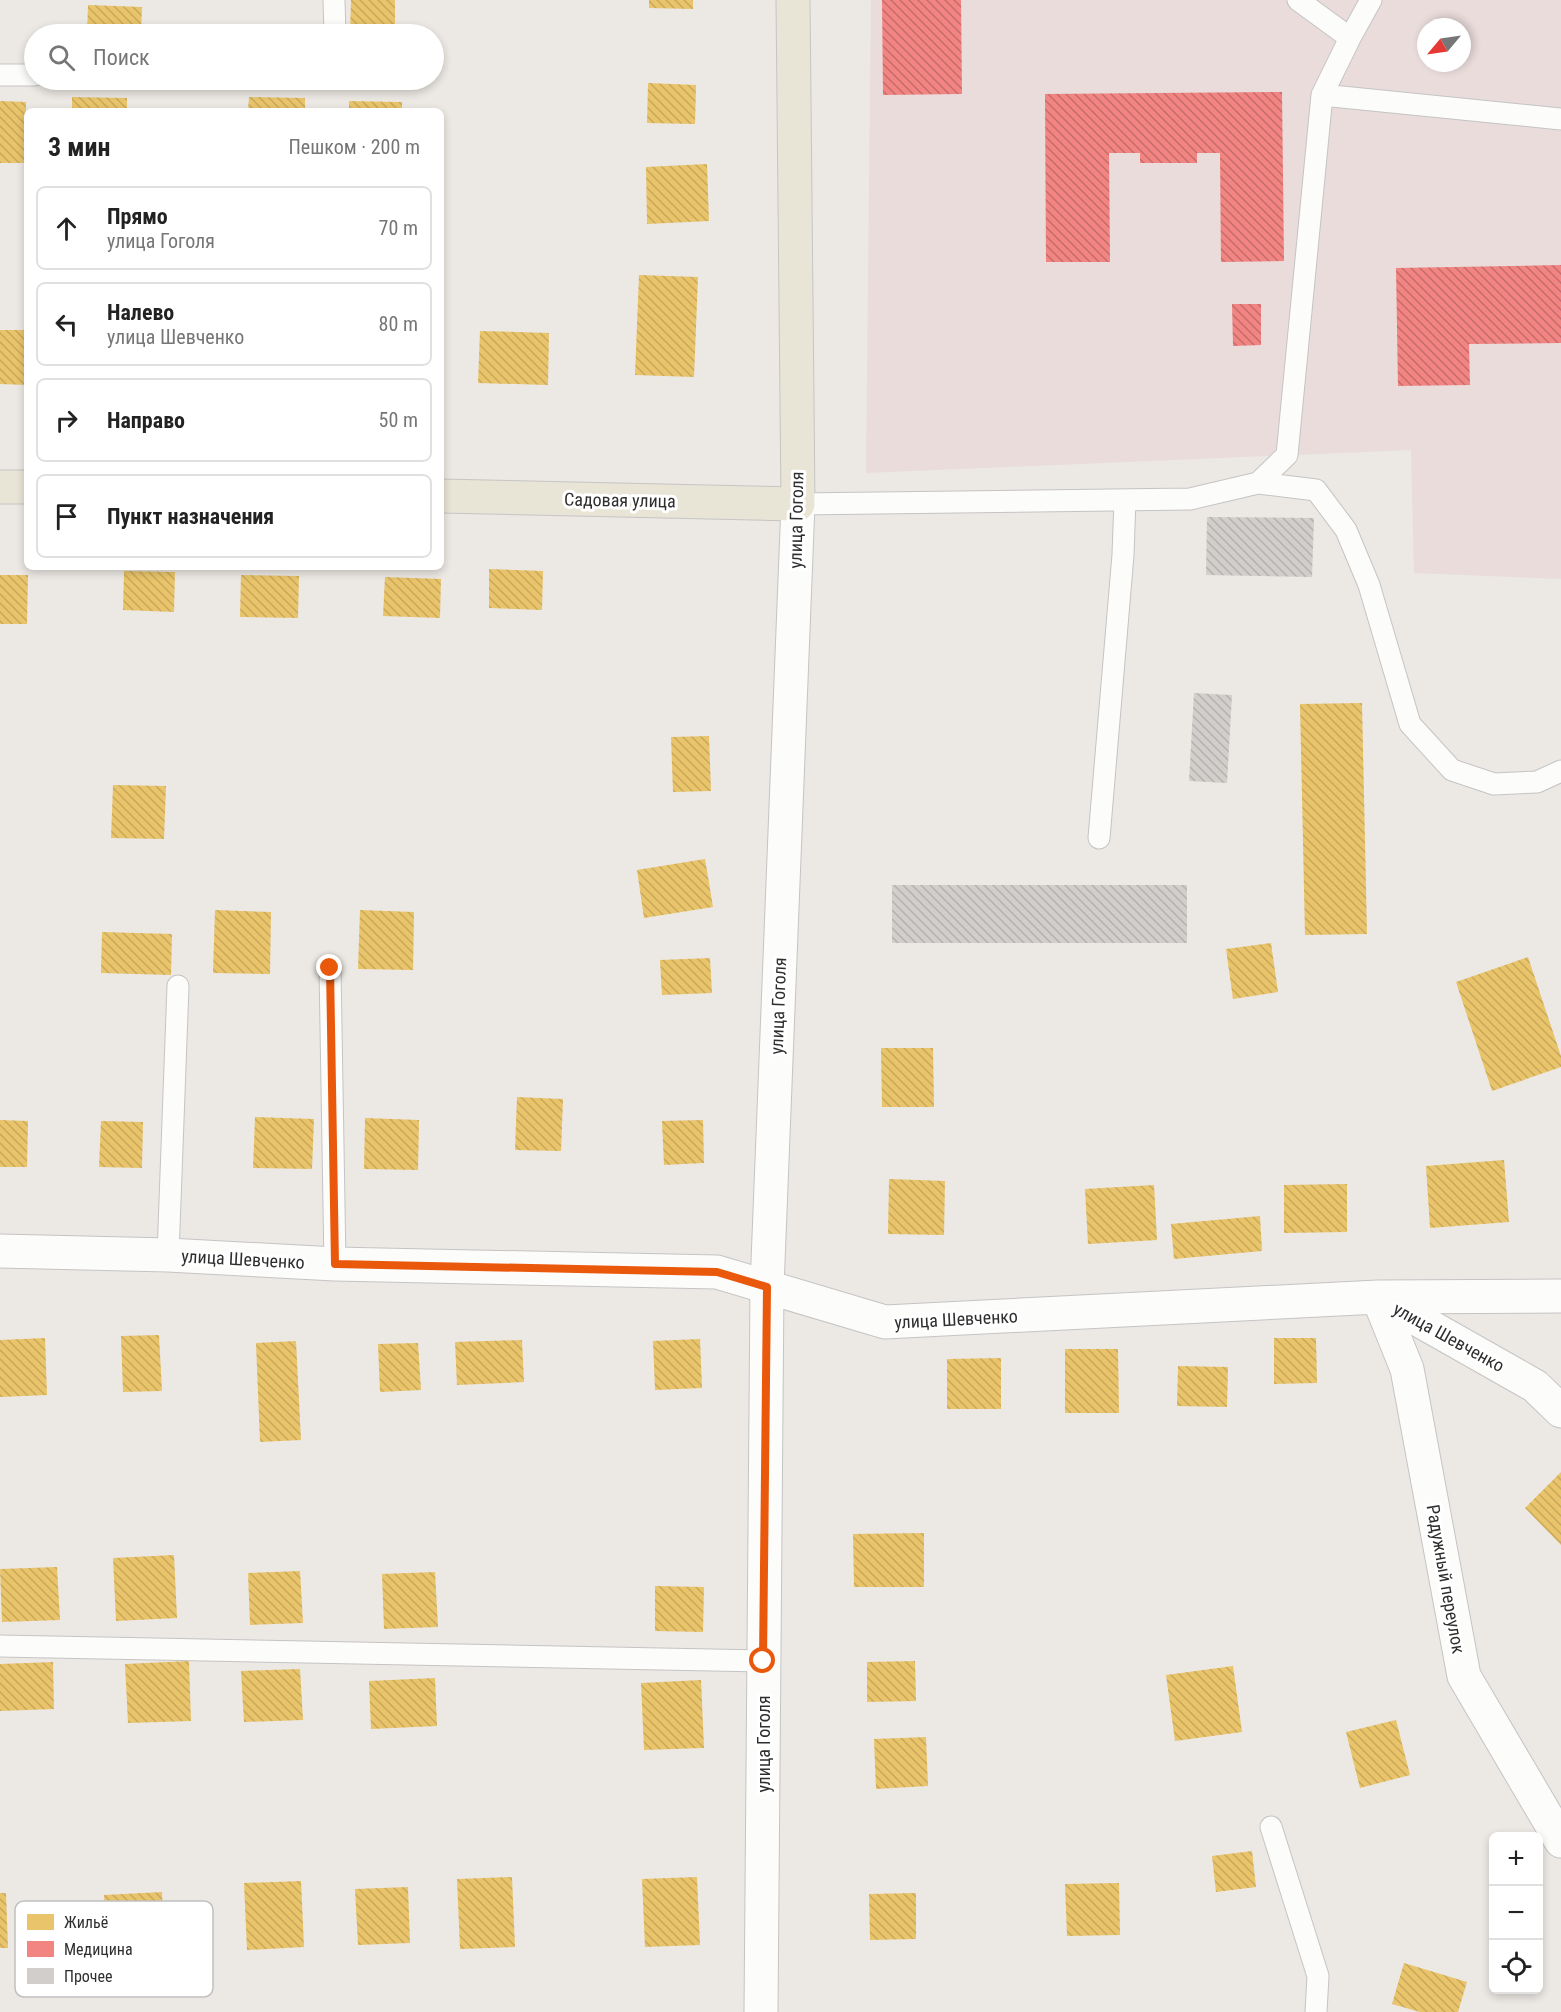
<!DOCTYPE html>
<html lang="ru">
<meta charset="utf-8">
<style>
:root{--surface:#fff;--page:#f2f2f2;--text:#222;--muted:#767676;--line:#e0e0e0}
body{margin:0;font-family:"Roboto Condensed",sans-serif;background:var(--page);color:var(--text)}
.controls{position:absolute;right:18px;bottom:18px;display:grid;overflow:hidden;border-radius:9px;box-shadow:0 3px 9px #0003}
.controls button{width:54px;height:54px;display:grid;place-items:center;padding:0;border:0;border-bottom:2px solid var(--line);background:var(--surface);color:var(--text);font:30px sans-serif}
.compass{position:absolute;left:1417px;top:18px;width:54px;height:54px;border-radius:50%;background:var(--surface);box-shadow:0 3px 9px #0003;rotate:241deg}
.stop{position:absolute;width:18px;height:18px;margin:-14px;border:4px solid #ea580c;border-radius:50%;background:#fff}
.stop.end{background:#ea580c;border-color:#fff;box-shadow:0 2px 6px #0008}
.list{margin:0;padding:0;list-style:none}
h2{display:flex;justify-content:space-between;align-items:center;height:78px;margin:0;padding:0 24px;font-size:26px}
h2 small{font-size:20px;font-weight:400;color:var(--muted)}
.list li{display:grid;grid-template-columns:39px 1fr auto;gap:18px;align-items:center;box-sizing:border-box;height:84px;margin:0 12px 12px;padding:0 12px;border:2px solid var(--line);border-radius:9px}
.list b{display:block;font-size:22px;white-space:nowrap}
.list p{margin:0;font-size:20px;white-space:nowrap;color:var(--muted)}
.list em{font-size:20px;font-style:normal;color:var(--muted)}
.icon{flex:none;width:33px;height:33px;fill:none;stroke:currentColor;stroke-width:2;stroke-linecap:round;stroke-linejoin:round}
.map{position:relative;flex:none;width:1561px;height:2012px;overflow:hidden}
.search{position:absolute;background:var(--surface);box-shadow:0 3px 9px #0003;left:24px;top:24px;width:420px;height:66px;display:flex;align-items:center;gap:15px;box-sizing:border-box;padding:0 21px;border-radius:33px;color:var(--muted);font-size:22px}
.panel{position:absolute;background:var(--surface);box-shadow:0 3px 9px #0003;left:24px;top:108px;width:420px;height:462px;border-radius:9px}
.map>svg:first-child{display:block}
</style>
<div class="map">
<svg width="1561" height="2012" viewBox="0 0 1561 2012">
<defs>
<pattern id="homes-back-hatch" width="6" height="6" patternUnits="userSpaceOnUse" patternTransform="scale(1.5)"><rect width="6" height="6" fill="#e9c46a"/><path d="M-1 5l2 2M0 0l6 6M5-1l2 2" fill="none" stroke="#c8a95c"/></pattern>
<pattern id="health-back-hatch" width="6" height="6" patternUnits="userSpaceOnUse" patternTransform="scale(1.5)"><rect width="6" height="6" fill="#f28482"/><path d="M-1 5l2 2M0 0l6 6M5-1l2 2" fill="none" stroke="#c46c6b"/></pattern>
<pattern id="building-back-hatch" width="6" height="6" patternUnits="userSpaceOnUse" patternTransform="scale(1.5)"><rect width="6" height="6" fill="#d1cecb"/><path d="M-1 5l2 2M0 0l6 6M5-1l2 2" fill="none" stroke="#b4b1af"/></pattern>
</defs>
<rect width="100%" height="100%" fill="#ece8e4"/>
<path fill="#e9dcdb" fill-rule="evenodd" d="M871 0H1561V579L1414 573 1411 450 866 473ZM1426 27H1462V63H1426Z"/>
<path fill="url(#homes-back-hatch)" d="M351 0H395V34H350Z
M649 0H693V9L649 8Z
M88 5 142 7 141 34H87Z
M648 83 696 85 695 124 647 123Z
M72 97 127 98V111H72Z
M249 97 305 98V111H248Z
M0 101 26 102 25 163H0Z
M349 101 402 102V111H349Z
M707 164 709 221 647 224 646 167Z
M639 275 698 277 694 377 635 375Z
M0 330H27V385L0 384Z
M480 331 549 333 548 385 478 383Z
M489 569 543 571 542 610 489 608Z
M124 571 175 572 174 612 123 610Z
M0 575H28L27 624H0Z
M241 575 299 576 298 618 240 617Z
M385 577 441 579 440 618 383 616Z
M1362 703 1367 934 1305 935 1300 704Z
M709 736 711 791 673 792 671 737Z
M113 785 166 786 164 839 111 838Z
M705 859 713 907 644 918 637 870Z
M215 910 271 912 270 974 213 973Z
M360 910 414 912 413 970 358 969Z
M102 932 172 934 171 975 101 973Z
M1271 943 1278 992 1233 999 1226 949Z
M1528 957 1561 1056V1067L1492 1091 1456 982Z
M710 958 712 993 662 995 660 960Z
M881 1048H933L934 1107H882Z
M517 1097 563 1099 561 1151 515 1150Z
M255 1117 314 1119 312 1169 253 1168Z
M365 1118 419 1120 418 1170 364 1169Z
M0 1120 28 1121 27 1167H0Z
M703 1120 704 1163 664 1165 662 1121Z
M101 1121 143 1122 142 1168 99 1167Z
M1504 1160 1509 1222 1430 1228 1426 1166Z
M889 1179 945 1181 944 1235 888 1234Z
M1347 1184V1232L1284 1233V1185Z
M1154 1185 1157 1240 1088 1244 1085 1189Z
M1260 1216 1262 1251 1174 1259 1171 1224Z
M159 1335 162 1391 123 1392 121 1336Z
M45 1338 47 1395 0 1397V1340Z
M1274 1338H1316L1317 1383 1274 1384Z
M700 1339 702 1388 655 1390 653 1341Z
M522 1340 524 1382 457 1385 455 1342Z
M296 1341 301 1440 260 1442 256 1343Z
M418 1343 421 1390 380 1392 378 1344Z
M1065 1349H1118L1119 1413H1065Z
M1001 1358V1409H947V1359Z
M1178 1366 1228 1367 1227 1407 1177 1406Z
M1561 1472V1545L1525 1508Z
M924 1533V1587H854L853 1534Z
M174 1555 177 1618 116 1621 113 1558Z
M57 1567 60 1620 2 1622 0 1569Z
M300 1571 303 1623 250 1625 248 1573Z
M435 1572 438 1627 384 1629 382 1574Z
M655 1586 704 1587 703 1632 655 1631Z
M189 1661 191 1721 128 1723 125 1664Z
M915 1661 916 1701 867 1702V1662Z
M53 1662 54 1709 0 1711V1664Z
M1233 1666 1242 1732 1175 1741 1166 1675Z
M300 1669 303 1720 244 1722 241 1671Z
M435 1678 437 1726 371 1729 369 1681Z
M701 1680 704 1748 644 1750 641 1683Z
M1396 1720 1410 1775 1360 1788 1346 1732Z
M926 1737 928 1786 876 1789 874 1739Z
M1252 1851 1256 1887 1216 1892 1212 1856Z
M512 1877 515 1947 460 1949 457 1879Z
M697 1877 700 1945 645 1947 642 1879Z
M301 1881 304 1947 247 1950 244 1883Z
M1119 1883 1120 1935 1067 1936 1065 1884Z
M408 1887 410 1943 358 1945 355 1889Z
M162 1892 164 1952 107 1955 104 1895Z
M0 1893H6L8 1948H0Z
M916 1893V1939L870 1940 869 1894Z
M1404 1963 1467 1982 1458 2012H1420L1392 2004Z"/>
<path fill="url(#health-back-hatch)" d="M882 0H961L962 94 883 95Z
M1282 92 1284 261 1221 262 1220 153H1197V163H1140V153H1109L1110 262H1046L1045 94Z
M1561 265V343L1469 344 1470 385 1398 386 1396 268Z
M1232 304H1261V345L1233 346Z"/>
<path fill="url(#building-back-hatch)" d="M1207 517 1314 518 1312 577 1206 575Z
M1194 693 1232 695 1227 783 1189 781Z
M892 885H1187V943H892Z"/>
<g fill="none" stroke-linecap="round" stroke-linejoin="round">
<g stroke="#c5c4c5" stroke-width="23">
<path id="lane" d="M334 0 335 34
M1350 38 1371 0
M0 75H34
M1322 95 1561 119
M1258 483 1316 490 1346 530 1369 585 1410 724 1452 770 1494 784 1537 782 1561 771
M798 504 1190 499 1258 483 1287 455 1322 95 1350 38 1298 0
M1099 838 1123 555 1125 500
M330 968 335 1264
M168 1255 178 986
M0 1646 763 1661
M1271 1827 1318 1976 1316 2012"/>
</g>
<g stroke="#c5c4c5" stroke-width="35">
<path id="street" d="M0 1251 168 1255 335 1264 717 1272 885 1322 1378 1297 1535 1386 1561 1411
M1561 1296 1378 1297 1407 1369 1464 1676 1561 1841"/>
</g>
<g stroke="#c5c4c5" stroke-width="35">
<path id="secondary" d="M761 2012 767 1287 798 504"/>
</g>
<g stroke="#c6c5c4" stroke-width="35">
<path id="primary" d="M0 487H27
M441 496 798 504 793 0"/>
</g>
<use href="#lane" stroke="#fcfcfb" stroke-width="21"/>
<use href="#street" stroke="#fcfcfb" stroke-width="33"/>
<use href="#secondary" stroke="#fcfcfb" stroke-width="33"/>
<use href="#primary" stroke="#e8e4d6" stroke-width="33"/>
</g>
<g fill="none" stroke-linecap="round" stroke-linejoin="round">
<path stroke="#ea580c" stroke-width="8" d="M330 968 335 1264 717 1272 767 1287 763 1661"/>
</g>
<g text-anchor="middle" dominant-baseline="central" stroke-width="6" stroke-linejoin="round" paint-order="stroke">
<g font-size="18" fill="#2e2e2e" stroke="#fff">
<text transform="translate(620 500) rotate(1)">Садовая улица</text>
<text transform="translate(796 520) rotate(-89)">улица Гоголя</text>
<text transform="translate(778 1006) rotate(-88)">улица Гоголя</text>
<text transform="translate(243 1259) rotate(3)">улица Шевченко</text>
<text transform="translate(956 1319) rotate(-3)">улица Шевченко</text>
<text transform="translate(1449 1337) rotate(29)">улица Шевченко</text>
<text transform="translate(1446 1579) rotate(80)">Радужный переулок</text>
<text transform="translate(763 1744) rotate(-90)">улица Гоголя</text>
</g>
</g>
<rect x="15" y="1901" width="198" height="96" rx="9" fill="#fff" stroke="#c0c0c0" stroke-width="1.5"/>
<rect x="27" y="1914" width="27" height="16" fill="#e9c46a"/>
<rect x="27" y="1941" width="27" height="16" fill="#f28482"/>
<rect x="27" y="1968" width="27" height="16" fill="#d1cecb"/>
<g font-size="16" fill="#2e2e2e">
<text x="64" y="1928">Жильё</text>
<text x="64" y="1955">Медицина</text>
<text x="64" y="1982">Прочее</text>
</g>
</svg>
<div class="controls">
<button>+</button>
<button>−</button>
<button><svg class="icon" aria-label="locate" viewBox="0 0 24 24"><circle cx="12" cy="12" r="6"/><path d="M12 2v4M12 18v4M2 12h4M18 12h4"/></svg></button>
</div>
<svg class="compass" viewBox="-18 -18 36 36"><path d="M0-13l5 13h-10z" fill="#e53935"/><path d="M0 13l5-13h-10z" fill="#767676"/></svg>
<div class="stop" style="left:763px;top:1661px"></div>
<div class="stop end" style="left:330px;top:968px"></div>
<div class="search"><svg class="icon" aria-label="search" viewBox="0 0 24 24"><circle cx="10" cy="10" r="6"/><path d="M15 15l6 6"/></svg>Поиск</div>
<section class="panel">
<h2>3 мин<small>Пешком · 200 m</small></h2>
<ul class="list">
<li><svg class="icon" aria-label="ahead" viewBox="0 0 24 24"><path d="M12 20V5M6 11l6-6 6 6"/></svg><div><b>Прямо</b><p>улица Гоголя</p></div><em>70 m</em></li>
<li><svg class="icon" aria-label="left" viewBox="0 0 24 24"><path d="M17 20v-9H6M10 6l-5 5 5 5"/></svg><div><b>Налево</b><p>улица Шевченко</p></div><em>80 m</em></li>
<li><svg class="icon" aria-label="right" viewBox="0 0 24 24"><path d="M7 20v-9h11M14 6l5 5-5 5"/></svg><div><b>Направо</b></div><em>50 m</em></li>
<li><svg class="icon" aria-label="arrive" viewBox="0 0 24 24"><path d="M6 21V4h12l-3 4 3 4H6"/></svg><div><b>Пункт назначения</b></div></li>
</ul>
</section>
</div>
